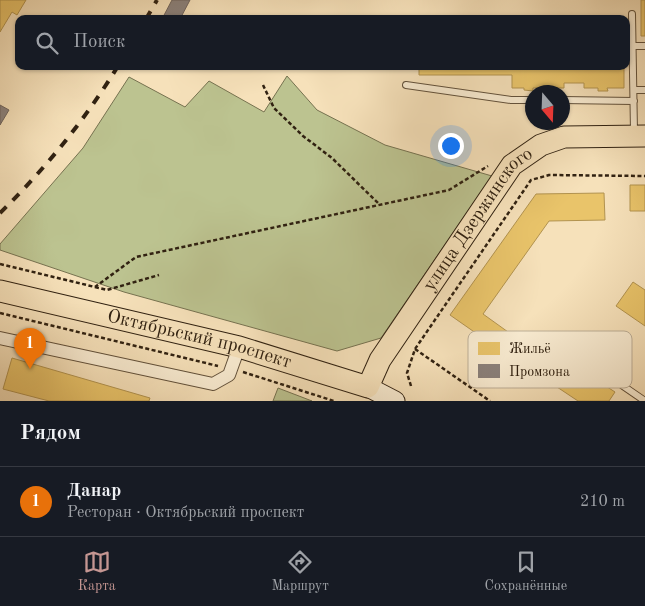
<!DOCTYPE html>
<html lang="ru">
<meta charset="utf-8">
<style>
:root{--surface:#171b24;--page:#20242c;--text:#f1f3f6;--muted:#9ea1a6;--line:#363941;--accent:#c59692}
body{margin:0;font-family:"Old Standard TT",serif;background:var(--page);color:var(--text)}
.compass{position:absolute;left:525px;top:85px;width:45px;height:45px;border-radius:50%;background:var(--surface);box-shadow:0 1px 4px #0004;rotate:161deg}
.you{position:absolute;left:450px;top:145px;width:18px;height:18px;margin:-12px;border:4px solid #fff;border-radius:50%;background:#1a73e8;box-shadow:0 0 0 8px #1a73e833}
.badge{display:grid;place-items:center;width:32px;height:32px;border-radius:50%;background:var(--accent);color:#fff;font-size:16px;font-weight:700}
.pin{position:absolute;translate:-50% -41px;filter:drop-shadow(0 1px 2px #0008)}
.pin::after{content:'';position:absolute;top:26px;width:18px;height:15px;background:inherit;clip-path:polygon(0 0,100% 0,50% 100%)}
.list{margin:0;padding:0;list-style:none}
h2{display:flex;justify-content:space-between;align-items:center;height:65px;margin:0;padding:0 20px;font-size:21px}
h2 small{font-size:16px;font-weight:400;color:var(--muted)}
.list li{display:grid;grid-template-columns:32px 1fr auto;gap:15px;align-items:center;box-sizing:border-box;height:70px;padding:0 20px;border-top:1px solid var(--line)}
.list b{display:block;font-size:19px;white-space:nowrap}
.list p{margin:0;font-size:16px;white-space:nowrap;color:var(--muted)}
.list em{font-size:16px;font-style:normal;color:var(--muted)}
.icon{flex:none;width:28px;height:28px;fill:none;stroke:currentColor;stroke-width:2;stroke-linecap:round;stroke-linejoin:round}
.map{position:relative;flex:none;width:645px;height:401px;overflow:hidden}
.search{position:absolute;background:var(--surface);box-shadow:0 1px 4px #0004;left:15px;right:15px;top:15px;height:55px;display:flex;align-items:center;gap:12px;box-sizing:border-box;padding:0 18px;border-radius:10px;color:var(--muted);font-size:19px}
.sheet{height:135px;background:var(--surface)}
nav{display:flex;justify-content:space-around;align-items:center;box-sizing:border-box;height:70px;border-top:1px solid var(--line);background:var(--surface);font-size:14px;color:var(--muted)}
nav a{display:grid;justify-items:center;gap:2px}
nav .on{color:var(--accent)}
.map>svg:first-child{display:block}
</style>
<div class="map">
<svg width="645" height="401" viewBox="0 0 645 401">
<rect width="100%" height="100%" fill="#f6e1ba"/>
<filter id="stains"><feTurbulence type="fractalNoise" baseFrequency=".004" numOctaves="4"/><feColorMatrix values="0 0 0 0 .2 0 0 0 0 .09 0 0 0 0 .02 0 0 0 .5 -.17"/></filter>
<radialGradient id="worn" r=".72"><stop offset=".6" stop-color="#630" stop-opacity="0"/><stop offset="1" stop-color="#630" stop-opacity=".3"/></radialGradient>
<path fill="#bcc390" stroke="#767250" d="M287 76 317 110 385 145 492 176 381 338 337 351 124 292 0 250V244L83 148 129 77 185 107 209 81 264 112Z
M278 388 312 401H273Z"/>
<path fill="#e9c46a" stroke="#b2934f" d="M0 0H26L17 15 12 12 0 32Z
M641 0H645V36H641Z
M419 66H624V88H607L608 91H598V88H584V83H564V88H555V90L546 91V88H533V91L524 90V88H512V75H419Z
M630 185H645V211H630Z
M604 193 605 220 549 221 483 314 522 342 510 357 450 315 536 194Z
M633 282 645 290V326L616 306Z
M554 352 615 392 609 401H578L539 375Z
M12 358 150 398 149 401H49L3 389Z"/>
<path fill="#8a817c" stroke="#6f645c" d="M172 0H190L180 19H162Z
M0 105 9 110 0 125Z"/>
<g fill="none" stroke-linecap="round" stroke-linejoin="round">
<g stroke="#62513b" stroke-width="8">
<path id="service" d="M632 14 634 132
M633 46H645
M406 85 511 100H532
M634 90H645
M562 100 634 101
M562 344 645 401"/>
</g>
<g stroke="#62513b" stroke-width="14">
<path id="minor" d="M0 338 213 384 229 375 239 347"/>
</g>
<g stroke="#302111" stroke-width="21">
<path id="secondary" d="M368 387 395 401"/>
</g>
<g stroke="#302111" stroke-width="23">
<g id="primary">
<path id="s1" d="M0 291 239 347 368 387 380 360 512 165 541 145 564 137 645 136"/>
</g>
</g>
<path stroke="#302111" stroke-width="2.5" stroke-dasharray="4 2.5" stroke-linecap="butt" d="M263 85 274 108 303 136 332 158 380 205
M0 264 95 287 136 257 449 190 488 166
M95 287 107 290 159 275
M0 313 218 366
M415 349 490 401
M243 372 334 401
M411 386 407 373 415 349 531 180 549 175 645 176"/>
<use href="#service" stroke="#f9ecd2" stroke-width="6"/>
<use href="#minor" stroke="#f9ecd2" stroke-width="12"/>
<use href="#secondary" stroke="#f9ecd2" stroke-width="19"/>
<use href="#primary" stroke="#f6e1ba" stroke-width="21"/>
<path stroke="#302111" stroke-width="4" stroke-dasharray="9 9" stroke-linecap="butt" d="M146 19 157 0
M0 213C45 169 85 120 118 66"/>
</g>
<g text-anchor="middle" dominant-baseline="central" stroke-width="5" stroke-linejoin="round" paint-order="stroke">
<g font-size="19" fill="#302111" stroke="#f9ecd2">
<text stroke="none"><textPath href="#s1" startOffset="582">улица Дзержинского</textPath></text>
<text stroke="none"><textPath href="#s1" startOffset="205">Октябрьский проспект</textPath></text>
</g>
</g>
<rect x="468" y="331" width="164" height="57" rx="8" fill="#f9ecd2" stroke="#bdaf98" stroke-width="1"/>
<rect x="478" y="342" width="22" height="13" fill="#e9c46a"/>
<rect x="478" y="364" width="22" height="14" fill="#8a817c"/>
<g font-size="14" fill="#302111">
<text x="509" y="353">Жильё</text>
<text x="509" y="376">Промзона</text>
</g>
<rect width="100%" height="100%" filter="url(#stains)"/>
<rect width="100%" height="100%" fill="url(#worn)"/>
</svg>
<svg class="compass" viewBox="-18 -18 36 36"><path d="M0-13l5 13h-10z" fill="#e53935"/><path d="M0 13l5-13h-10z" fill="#9ea1a6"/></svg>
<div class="you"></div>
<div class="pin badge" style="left:30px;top:369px;background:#e8710a">1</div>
<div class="search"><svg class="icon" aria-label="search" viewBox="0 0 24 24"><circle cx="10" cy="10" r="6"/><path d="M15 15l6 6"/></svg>Поиск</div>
</div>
<section class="sheet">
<h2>Рядом<small></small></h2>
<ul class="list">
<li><span class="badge" style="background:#e8710a">1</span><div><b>Данар</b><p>Ресторан · Октябрьский проспект</p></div><em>210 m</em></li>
</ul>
</section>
<nav>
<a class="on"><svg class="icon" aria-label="map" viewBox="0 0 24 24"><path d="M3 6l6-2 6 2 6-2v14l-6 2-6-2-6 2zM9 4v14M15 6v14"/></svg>Карта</a>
<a><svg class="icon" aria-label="directions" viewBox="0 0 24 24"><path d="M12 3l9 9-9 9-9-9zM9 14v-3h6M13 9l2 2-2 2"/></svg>Маршрут</a>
<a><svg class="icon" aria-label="saved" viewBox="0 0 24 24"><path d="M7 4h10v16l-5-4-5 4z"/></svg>Сохранённые</a>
</nav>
